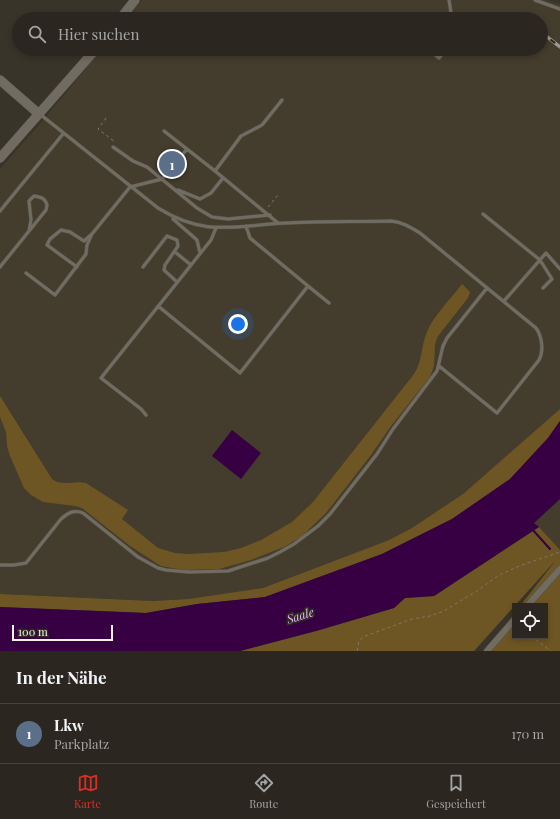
<!DOCTYPE html>
<html lang="de">
<meta charset="utf-8">
<style>
:root{--surface:#2b2720;--page:#332f29;--text:#f1f3f6;--muted:#a6a5a5;--line:#47443e;--accent:#d93025}
body{margin:0;font-family:"Playfair Display",serif;background:var(--page);color:var(--text)}
.controls{position:absolute;right:12px;bottom:12px;display:grid;overflow:hidden;border-radius:0px;box-shadow:0 2px 6px #0003}
.controls button{width:36px;height:36px;display:grid;place-items:center;padding:0;border:0;border-bottom:1px solid var(--line);background:var(--surface);color:var(--text);font:20px sans-serif}
.scale{position:absolute;left:12px;bottom:10px;width:101px;box-sizing:border-box;padding-left:4px;border:2px solid #f4f1ea;border-top:0;font-size:11px;line-height:14px;white-space:nowrap;color:#f4f1ea;-webkit-text-stroke:3px #2f2a21;paint-order:stroke}
.you{position:absolute;left:238px;top:324px;width:14px;height:14px;margin:-10px;border:3px solid #fff;border-radius:50%;background:#1a73e8;box-shadow:0 0 0 6px #1a73e833}
.badge{display:grid;place-items:center;width:26px;height:26px;border-radius:50%;background:var(--accent);color:#fff;font-size:13px;font-weight:700}
.pin{position:absolute;translate:-50% -50%;border:2px solid #fff;box-shadow:0 1px 4px #0006}
.list{margin:0;padding:0;list-style:none}
h2{display:flex;justify-content:space-between;align-items:center;height:52px;margin:0;padding:0 16px;font-size:17px}
h2 small{font-size:13px;font-weight:400;color:var(--muted)}
.list li{display:grid;grid-template-columns:26px 1fr auto;gap:12px;align-items:center;box-sizing:border-box;height:60px;padding:0 16px;border-top:1px solid var(--line)}
.list b{display:block;font-size:15px;white-space:nowrap}
.list p{margin:0;font-size:13px;white-space:nowrap;color:var(--muted)}
.list em{font-size:13px;font-style:normal;color:var(--muted)}
.icon{flex:none;width:22px;height:22px;fill:none;stroke:currentColor;stroke-width:2;stroke-linecap:round;stroke-linejoin:round}
.map{position:relative;flex:none;width:560px;height:651px;overflow:hidden}
.search{position:absolute;background:var(--surface);box-shadow:0 2px 6px #0003;left:12px;right:12px;top:12px;height:44px;display:flex;align-items:center;gap:10px;box-sizing:border-box;padding:0 14px;border-radius:22px;color:var(--muted);font-size:15px}
.sheet{height:112px;background:var(--surface)}
nav{display:flex;justify-content:space-around;align-items:center;box-sizing:border-box;height:56px;border-top:1px solid var(--line);background:var(--surface);font-size:11px;color:var(--muted)}
nav a{display:grid;justify-items:center;gap:2px}
nav .on{color:var(--accent)}
.map>svg:first-child{display:block}
</style>
<div class="map">
<svg width="560" height="651" viewBox="0 0 560 651">
<rect width="100%" height="100%" fill="#39342a"/>
<path fill="#443c2c" d="M142 0H547L560 4V409L463 494 412 528 389 540 263 588 188 599 153 601 0 594V169L39 125 102 49H541V19H126Z
M560 499V550L534 523Z"/>
<path fill="#6d5623" d="M462 284 470 292 468 298 438 336 435 344 434 366 430 377 391 426 371 455 326 513 302 536 284 547 251 560 219 569 187 570 172 568 161 566 130 546 82 508 75 506 43 502 31 495 24 488 10 456 7 446 6 432 0 417V396L52 479C63 487 74 480 86 483L128 510 122 519 158 548 175 553 189 554 224 552 241 548 261 540 292 522 313 502 414 374C422 362 421 346 427 332 433 316 451 299 462 284Z
M560 409V421L548 438 510 479 452 519 382 554 265 597 197 604 146 613 0 607V594L153 601 188 599 263 588 389 540 412 528 463 494Z
M539 527 560 550V651H484L515 613V636H545V606H520L556 560 474 651H240L316 631 394 608 405 598 434 596Z"/>
<path fill="#360042" d="M560 421V499L534 523 539 527 434 596 405 598 394 608 316 631 240 651H0V607L146 613 197 604 265 597 382 554 452 519 510 479 548 438Z
M232 430 261 453 241 479 212 456Z"/>
<g fill="none" stroke-linecap="round" stroke-linejoin="round">
<path stroke="#360042" stroke-width="2" d="M532 529 550 549"/>
<g stroke="#57534b" stroke-width="4">
<path id="lane" d="M449 0 452 19
M535 0 560 9
M428 49 439 58 446 49
M41 115 158 208C206 238 236 225 287 223 322 221 356 222 391 221 402 222 410 227 420 233L536 328C542 336 544 351 539 360L497 413 439 366
M164 131 215 171 278 223
M113 147 133 161 147 167 197 208 212 217 228 219 270 215
M215 171 241 136 262 125 282 100
M178 190 200 199 211 193 223 178
M0 211 63 134
M483 214 540 260 552 279 543 288
M173 219 197 240 200 253
M175 252 191 265
M0 267 46 210 47 205C45 198 41 197 34 196L29 201 31 220 29 231
M77 267 47 245 50 239 61 230 70 232 84 241 92 234 130 187 162 179 187 149
M143 267 167 236 177 240 178 246 165 265 164 270 177 282
M26 273 55 295 86 254 87 245 91 236
M308 286 329 303
M504 301 546 253 560 269
M158 306 240 373 308 286 250 238 246 226
M146 415 141 409 101 378 211 240 216 228
M0 565H14L26 563 61 519C68 513 74 509 83 513L138 557 158 568 166 570 189 572 228 571 268 558 280 552 294 544 318 526 330 514 377 454 393 429 437 371 443 346 447 338 487 288"/>
</g>
<g stroke="#57534b" stroke-width="7">
<path id="street" d="M527 606 560 569
M487 651 515 619"/>
</g>
<g stroke="#57534b" stroke-width="10">
<path id="secondary" d="M120 19 135 0
M0 80 39 114
M0 158 96 49"/>
</g>
<path stroke="#7c786f" stroke-width="1" stroke-dasharray="3 3" stroke-linecap="butt" d="M106 118 98 129 115 142
M268 207 278 195
M531 636 551 651
M357 651 359 641 363 637 412 619 430 616 444 611 477 591 499 575 522 565 560 552"/>
<use href="#lane" stroke="#716c61" stroke-width="3"/>
<use href="#street" stroke="#716c61" stroke-width="6"/>
<use href="#secondary" stroke="#716c61" stroke-width="9"/>
<g stroke="#9b978e" stroke-width="3.5">
<path id="rail" d="M541 32 560 47"/>
</g>
<use href="#rail" stroke="#2f2a21" stroke-width="2" stroke-dasharray="6" stroke-linecap="butt"/>
</g>
<g text-anchor="middle" dominant-baseline="central" stroke-width="3.5" stroke-linejoin="round" paint-order="stroke">
<g font-size="12" font-style="italic" fill="#eeb4ff" stroke="#2f2a21">
<text transform="translate(300 615) rotate(-17)">Saale</text>
</g>
</g>
</svg>
<div class="controls">
<button><svg class="icon" aria-label="locate" viewBox="0 0 24 24"><circle cx="12" cy="12" r="6"/><path d="M12 2v4M12 18v4M2 12h4M18 12h4"/></svg></button>
</div>
<div class="scale">100 m</div>
<div class="you"></div>
<div class="pin badge" style="left:172px;top:164px;background:#5c6f8a">1</div>
<div class="search"><svg class="icon" aria-label="search" viewBox="0 0 24 24"><circle cx="10" cy="10" r="6"/><path d="M15 15l6 6"/></svg>Hier suchen</div>
</div>
<section class="sheet">
<h2>In der Nähe<small></small></h2>
<ul class="list">
<li><span class="badge" style="background:#5c6f8a">1</span><div><b>Lkw</b><p>Parkplatz</p></div><em>170 m</em></li>
</ul>
</section>
<nav>
<a class="on"><svg class="icon" aria-label="map" viewBox="0 0 24 24"><path d="M3 6l6-2 6 2 6-2v14l-6 2-6-2-6 2zM9 4v14M15 6v14"/></svg>Karte</a>
<a><svg class="icon" aria-label="directions" viewBox="0 0 24 24"><path d="M12 3l9 9-9 9-9-9zM9 14v-3h6M13 9l2 2-2 2"/></svg>Route</a>
<a><svg class="icon" aria-label="saved" viewBox="0 0 24 24"><path d="M7 4h10v16l-5-4-5 4z"/></svg>Gespeichert</a>
</nav>
